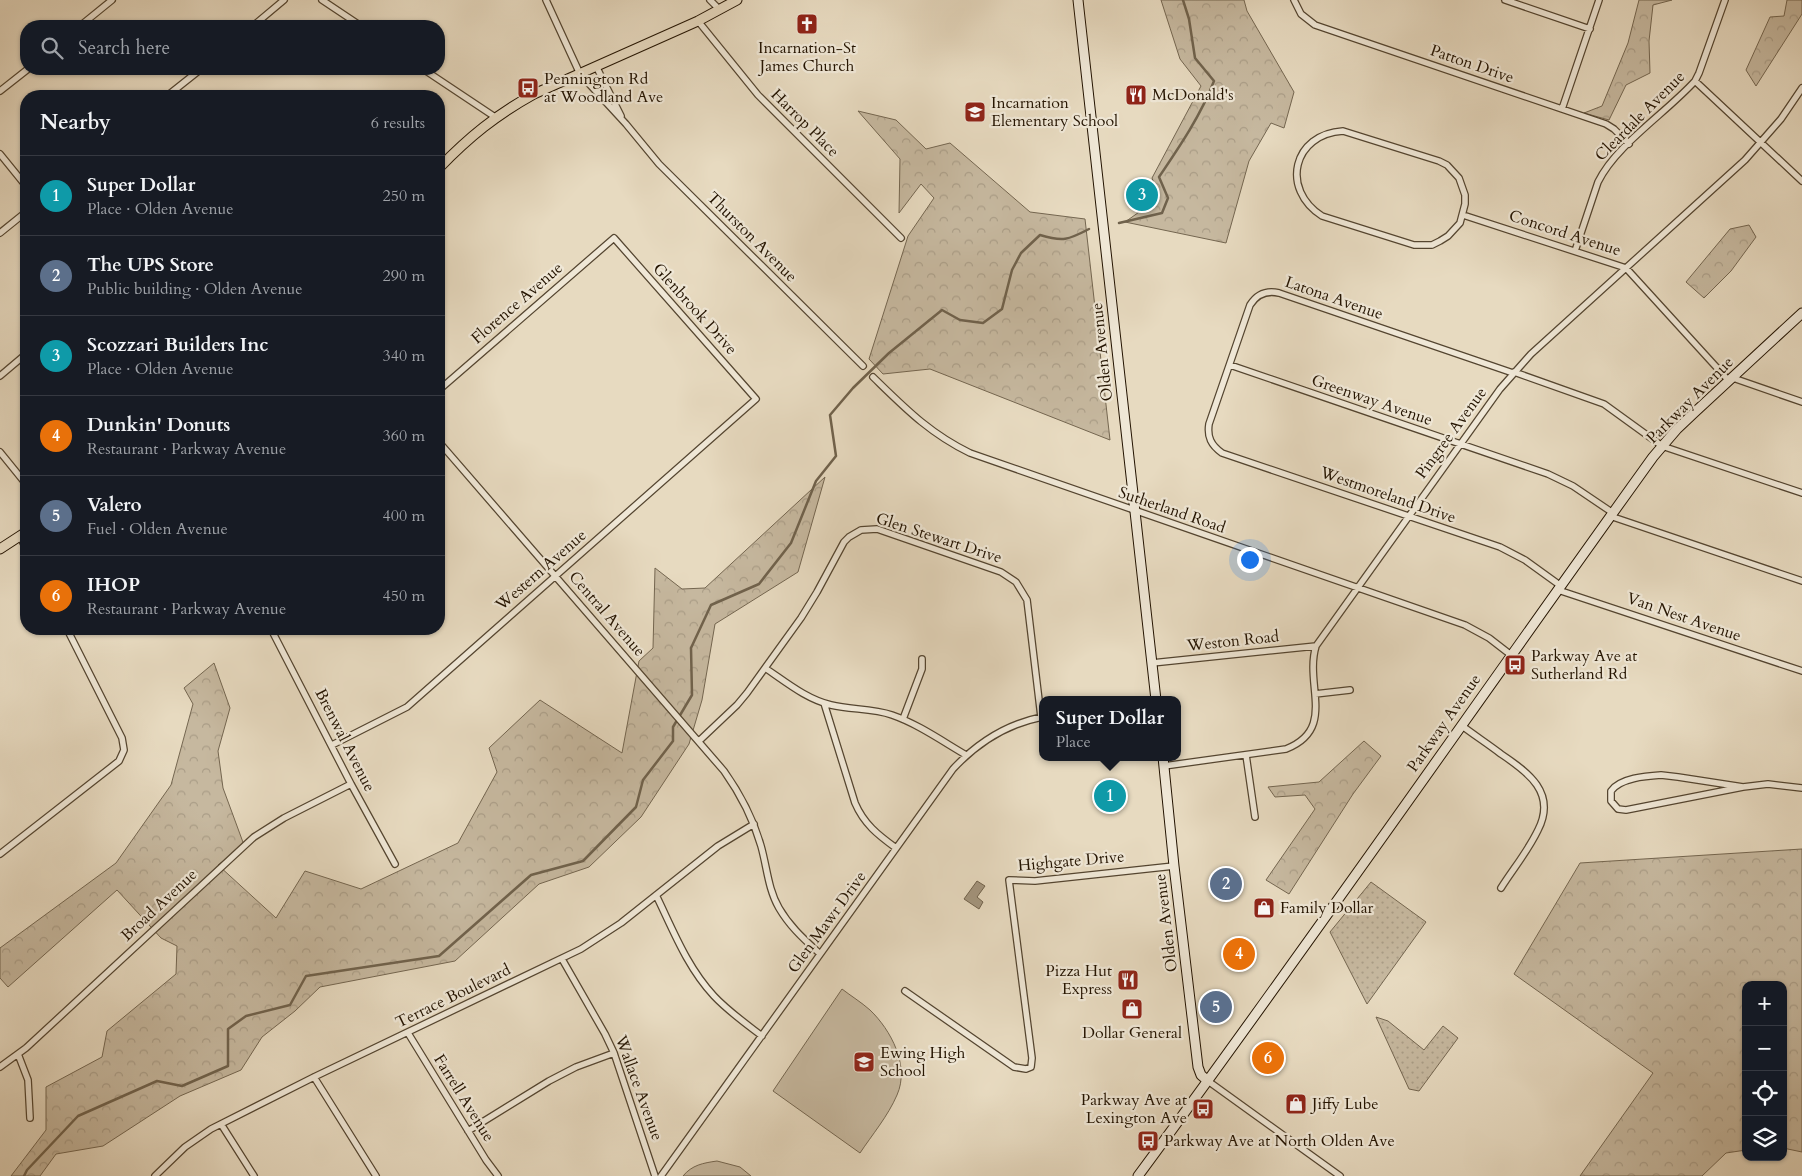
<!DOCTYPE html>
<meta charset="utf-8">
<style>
:root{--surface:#171b24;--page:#242831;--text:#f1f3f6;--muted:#9ea1a6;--line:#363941;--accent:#ea580c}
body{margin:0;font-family:Cardo,serif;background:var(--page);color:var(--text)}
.controls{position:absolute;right:15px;bottom:15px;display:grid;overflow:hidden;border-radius:10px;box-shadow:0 1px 4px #0004}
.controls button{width:45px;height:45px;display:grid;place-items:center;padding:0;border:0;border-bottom:1px solid var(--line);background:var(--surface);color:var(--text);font:25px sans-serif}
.you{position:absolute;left:1249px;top:559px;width:18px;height:18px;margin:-12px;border:4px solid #fff;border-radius:50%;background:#1a73e8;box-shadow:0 0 0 8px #1a73e833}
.badge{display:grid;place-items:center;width:32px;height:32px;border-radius:50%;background:var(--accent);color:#fff;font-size:16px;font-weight:700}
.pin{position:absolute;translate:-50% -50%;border:2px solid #fff;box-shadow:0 1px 5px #0006}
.popup{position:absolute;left:1039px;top:696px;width:142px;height:65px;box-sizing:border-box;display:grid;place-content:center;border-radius:10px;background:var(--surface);filter:drop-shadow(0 1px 4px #0005);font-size:16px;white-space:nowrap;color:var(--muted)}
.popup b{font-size:19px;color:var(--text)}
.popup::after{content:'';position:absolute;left:50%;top:100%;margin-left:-10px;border:10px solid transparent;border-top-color:var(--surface)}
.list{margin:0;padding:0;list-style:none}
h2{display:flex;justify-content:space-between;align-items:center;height:65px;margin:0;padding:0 20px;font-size:21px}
h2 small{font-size:16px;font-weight:400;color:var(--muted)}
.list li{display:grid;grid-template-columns:32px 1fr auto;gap:15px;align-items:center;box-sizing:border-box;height:80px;padding:0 20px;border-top:1px solid var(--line)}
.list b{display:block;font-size:19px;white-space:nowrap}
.list p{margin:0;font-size:16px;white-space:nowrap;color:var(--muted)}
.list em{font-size:16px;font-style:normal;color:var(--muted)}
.icon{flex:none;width:28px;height:28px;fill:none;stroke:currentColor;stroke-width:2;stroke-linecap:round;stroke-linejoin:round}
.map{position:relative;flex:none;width:1802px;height:1176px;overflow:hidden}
.search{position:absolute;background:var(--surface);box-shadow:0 1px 4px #0004;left:20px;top:20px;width:425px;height:55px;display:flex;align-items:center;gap:12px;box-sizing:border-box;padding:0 18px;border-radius:20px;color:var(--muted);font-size:19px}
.panel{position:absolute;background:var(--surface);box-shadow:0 1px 4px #0004;left:20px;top:90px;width:425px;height:545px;border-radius:20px}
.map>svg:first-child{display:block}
</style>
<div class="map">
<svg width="1802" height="1176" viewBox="0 0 1802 1176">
<defs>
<pattern id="grass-dots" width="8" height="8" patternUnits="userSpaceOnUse" patternTransform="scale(1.25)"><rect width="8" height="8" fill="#c6b89f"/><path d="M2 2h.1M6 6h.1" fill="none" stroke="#aa9d87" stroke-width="1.8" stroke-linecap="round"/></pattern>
<pattern id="forest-crowns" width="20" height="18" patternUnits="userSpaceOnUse" patternTransform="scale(1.25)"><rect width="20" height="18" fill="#c6b89f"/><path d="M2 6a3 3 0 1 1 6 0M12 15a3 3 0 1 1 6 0" fill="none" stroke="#aa9d87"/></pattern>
</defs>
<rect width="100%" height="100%" fill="#e7dac0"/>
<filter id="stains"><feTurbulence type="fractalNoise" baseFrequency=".004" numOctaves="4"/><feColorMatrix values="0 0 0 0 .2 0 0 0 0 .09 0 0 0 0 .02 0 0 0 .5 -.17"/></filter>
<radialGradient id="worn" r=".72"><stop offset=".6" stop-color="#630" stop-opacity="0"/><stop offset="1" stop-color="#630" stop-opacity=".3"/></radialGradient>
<path fill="url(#grass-dots)" stroke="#746650" d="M1371 882 1426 922 1367 1004 1330 932Z
M1376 1017 1388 1021 1424 1050 1443 1026 1458 1038 1419 1091 1409 1089Z"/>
<path fill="url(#forest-crowns)" stroke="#746650" d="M1161 0H1244L1247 11 1294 92 1284 128 1271 123 1249 161 1226 243 1125 222 1159 198 1152 178 1201 86 1180 59Z
M1639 0H1672L1653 5 1649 41 1650 73 1626 85 1609 120 1584 113 1602 106 1628 43Z
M1787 0H1802V14L1756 86 1746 70 1770 17 1784 16Z
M858 111 896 120 926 149 950 143 1030 212 1085 219 1110 440 930 369 883 374 869 359 908 236 934 198 921 184 899 213 900 159Z
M1749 225 1756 237 1731 271 1704 298 1686 282 1730 229Z
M825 477 798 572 715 624 702 700 689 744 641 817 589 867 539 884 455 961 320 987 295 1011 262 1037 241 1070 180 1096 103 1146 56 1154 40 1176H11L46 1130V1087L102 1057 107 1031 176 974 177 946 161 938 117 890 8 987 0 978V948L116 863 171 785 193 704 184 688 214 663 230 708 218 751 223 788 244 845 218 865 276 918 305 871 361 889 458 843 497 772 489 748 540 700 622 753 639 661 653 648 655 568 682 589 705 588Z
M1364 741 1381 756 1353 794 1289 894 1266 880 1315 809 1305 795 1275 797 1268 787 1319 782Z
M1802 849V1152L1783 1148V985H1746V1150L1726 1153 1702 1176H1580L1653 1073 1514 974 1580 863Z"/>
<path fill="#c6b89f" stroke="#746650" d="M842 989C851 996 861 1002 870 1010 891 1030 910 1066 897 1095 888 1116 872 1135 860 1153L773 1091Z
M717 1161 740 1167 751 1176H683C692 1165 703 1163 717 1161Z"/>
<path fill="#a4967f" stroke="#70624c" d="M977 881 985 886 977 897 983 902 979 909 964 899Z"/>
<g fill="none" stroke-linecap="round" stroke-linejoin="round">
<path stroke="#70624c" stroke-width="2.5" d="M1119 223 1162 213 1168 198 1159 177C1180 146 1201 115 1214 81L1195 58 1189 19 1183 0
M24 1176 27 1170 78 1116 157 1081 182 1086 228 1066V1029L246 1016 290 1005 306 976 439 956 531 875 583 861 636 807 643 780 673 741V727L692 695 691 648 711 605 759 584 791 543 816 481 836 456 830 415 853 388 889 353 942 310 960 320 983 323 1002 309 1012 270 1021 253 1040 235C1063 242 1068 240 1089 229"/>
<g stroke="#544530" stroke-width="8">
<path id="minor" d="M322 0 361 26
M546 0 580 74 626 124 659 164 863 366
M710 0 720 10
M1294 0 1301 14 1315 25 1606 124 1614 129 1629 144
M1505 0 1590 29
M698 21 758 95 901 238
M80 26 112 0
M253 26 284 0
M596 66 621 116
M423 69 495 117
M1695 81 1802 181
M0 91 28 69
M167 96 201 69
M1562 109 1599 0
M1343 131 1439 161 1447 165 1459 178 1465 195V204L1460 223 1448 236 1440 241 1432 245H1414L1322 216C1280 189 1293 134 1343 131Z
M0 154 26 186
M1463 215 1626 268 1729 381
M0 233 26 212
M1575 251 1598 182C1616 145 1666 113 1695 81L1699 73 1725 0
M1230 365 1548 474 1573 486 1613 513
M1514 372 1604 404 1662 446 1802 493
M1513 373 1279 293C1266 290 1257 294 1250 305L1209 424C1207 437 1211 445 1222 453L1500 547 1525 560 1561 586
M0 376 26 354
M873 377C905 408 929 433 970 453L1465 625 1489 638 1511 655
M1733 378 1802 402
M439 442 724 771C741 795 753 818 761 846 767 867 768 889 779 908 790 927 805 940 820 954
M0 452 26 484
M1610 516 1802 581
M20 536 26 549
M1558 590 1802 671
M271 629 351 784 395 864
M1152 663 1316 646
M765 668C786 682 806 699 831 705 851 710 872 708 892 715 918 724 942 741 966 755
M1315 694 1350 690
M824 703 855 803C864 824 878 835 896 848
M903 719 922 669V659
M1461 725C1474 735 1488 744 1501 754 1528 772 1557 793 1538 830 1528 851 1513 869 1501 888
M699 741 737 705 747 693 801 618 817 592 844 542 849 537 861 530 877 529 1001 572 1016 582 1027 600 1041 717
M332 745 407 707 756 399 614 238 439 390
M1246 755 1255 817
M1164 766 1286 749C1337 729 1304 685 1316 646L1500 389 1531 354 1745 160 1781 119 1802 88
M1661 775 1678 777 1743 787 1626 810 1618 809 1611 801V791C1620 778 1646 776 1661 775Z
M1743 787 1768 784 1802 788
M0 854 119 761 124 750 122 738 67 629
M656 895C673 930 687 967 714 996 728 1011 745 1023 762 1036
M562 959 605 1034 614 1053 655 1176
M905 991 1014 1067 1026 1069 1031 1067 1032 1058 1009 880 1035 881 1174 866
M408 1033 486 1160 498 1176
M18 1054 28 1080 30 1118
M0 1067 26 1048 254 837 284 818 351 784
M314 1077 376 1176
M1208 1081 1340 1176
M221 1124 254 1176
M468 1131 549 1081 576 1067 614 1053
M155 1176 185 1147 211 1129 314 1077 581 949 621 923 718 846 754 824
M661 1176 953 769C978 742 1007 724 1042 717"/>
</g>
<g stroke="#231300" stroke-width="11">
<path id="secondary" d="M1078 0 1156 700
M1163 757 1174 866 1198 1067 1201 1075 1208 1081
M1138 1176C1313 939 1481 696 1653 457L1677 429 1695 412 1802 313"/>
</g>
<g stroke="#231300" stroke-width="11">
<path id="primary" d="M439 168C469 137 496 115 534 94L698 21 737 0
M0 549 26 532"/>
</g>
<use href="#minor" stroke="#efe7d6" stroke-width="5.5"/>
<use href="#secondary" stroke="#efe7d6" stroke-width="9"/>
<use href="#primary" stroke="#e7dac0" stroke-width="9"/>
</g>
<defs>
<g id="church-square" transform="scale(1.125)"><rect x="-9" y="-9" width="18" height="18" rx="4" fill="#8f2418" stroke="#efe7d6"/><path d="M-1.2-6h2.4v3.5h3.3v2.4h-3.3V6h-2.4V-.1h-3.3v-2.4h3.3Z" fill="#fff"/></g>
<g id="bus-square" transform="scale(1.125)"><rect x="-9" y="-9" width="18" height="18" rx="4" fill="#8f2418" stroke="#efe7d6"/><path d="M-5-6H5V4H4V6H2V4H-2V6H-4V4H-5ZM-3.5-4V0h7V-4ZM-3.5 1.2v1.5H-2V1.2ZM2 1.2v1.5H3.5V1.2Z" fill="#fff"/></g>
<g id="restaurant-square" transform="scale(1.125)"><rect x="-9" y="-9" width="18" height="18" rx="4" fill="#8f2418" stroke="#efe7d6"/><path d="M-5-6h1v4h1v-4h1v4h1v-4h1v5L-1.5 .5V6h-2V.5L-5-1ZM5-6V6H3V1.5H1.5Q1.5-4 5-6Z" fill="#fff"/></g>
<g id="school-square" transform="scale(1.125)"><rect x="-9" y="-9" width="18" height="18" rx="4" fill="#8f2418" stroke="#efe7d6"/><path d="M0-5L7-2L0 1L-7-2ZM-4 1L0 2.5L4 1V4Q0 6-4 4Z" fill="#fff"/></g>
<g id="shop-square" transform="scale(1.125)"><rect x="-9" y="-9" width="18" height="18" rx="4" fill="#8f2418" stroke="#efe7d6"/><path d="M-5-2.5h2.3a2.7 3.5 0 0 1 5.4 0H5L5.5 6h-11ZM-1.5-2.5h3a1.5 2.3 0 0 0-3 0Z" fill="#fff"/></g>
</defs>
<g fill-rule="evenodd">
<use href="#church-square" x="807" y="24"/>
<use href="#bus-square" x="528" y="88"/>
<use href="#restaurant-square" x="1136" y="95"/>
<use href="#school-square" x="975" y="112"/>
<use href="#bus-square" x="1515" y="665"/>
<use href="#shop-square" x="1264" y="908"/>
<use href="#restaurant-square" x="1128" y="980"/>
<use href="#shop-square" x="1132" y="1009"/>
<use href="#school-square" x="864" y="1062"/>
<use href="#shop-square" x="1296" y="1104"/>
<use href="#bus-square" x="1203" y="1109"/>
<use href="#bus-square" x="1148" y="1141"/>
</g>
<g text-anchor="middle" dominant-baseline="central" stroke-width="4.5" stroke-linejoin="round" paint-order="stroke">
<g font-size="16" fill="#231300" stroke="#efe7d6" text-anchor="start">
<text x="807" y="48" text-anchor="middle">Incarnation-St<tspan x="807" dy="18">James Church</tspan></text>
<text x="544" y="79">Pennington Rd<tspan x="544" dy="18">at Woodland Ave</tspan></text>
<text x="1152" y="95">McDonald's</text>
<text x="991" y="103">Incarnation<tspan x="991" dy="18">Elementary School</tspan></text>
<text x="1531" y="656">Parkway Ave at<tspan x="1531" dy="18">Sutherland Rd</tspan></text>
<text x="1280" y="908">Family Dollar</text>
<text x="1112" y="971" text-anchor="end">Pizza Hut<tspan x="1112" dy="18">Express</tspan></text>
<text x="1132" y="1033" text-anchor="middle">Dollar General</text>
<text x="880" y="1053">Ewing High<tspan x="880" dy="18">School</tspan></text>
<text x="1187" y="1100" text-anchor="end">Parkway Ave at<tspan x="1187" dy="18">Lexington Ave</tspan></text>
<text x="1312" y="1104">Jiffy Lube</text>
<text x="1164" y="1141">Parkway Ave at North Olden Ave</text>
</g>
<g font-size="16" fill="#231300" stroke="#efe7d6">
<text transform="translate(1472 64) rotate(19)">Patton Drive</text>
<text transform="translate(1640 116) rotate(-45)">Cleardale Avenue</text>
<text transform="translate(805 123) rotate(45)">Harrop Place</text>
<text transform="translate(1565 233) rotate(18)">Concord Avenue</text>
<text transform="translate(752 237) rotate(45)">Thurston Avenue</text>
<text transform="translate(1334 298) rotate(19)">Latona Avenue</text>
<text transform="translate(517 303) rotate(-41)">Florence Avenue</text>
<text transform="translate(695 309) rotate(48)">Glenbrook Drive</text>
<text transform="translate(1102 352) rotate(-96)">Olden Avenue</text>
<text transform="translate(1372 400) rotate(19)">Greenway Avenue</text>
<text transform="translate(1690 400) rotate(-45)">Parkway Avenue</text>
<text transform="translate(1451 433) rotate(-54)">Pingree Avenue</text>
<text transform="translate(1388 495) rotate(19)">Westmoreland Drive</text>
<text transform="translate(1172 510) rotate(19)">Sutherland Road</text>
<text transform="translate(939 538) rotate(18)">Glen Stewart Drive</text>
<text transform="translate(541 570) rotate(-41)">Western Avenue</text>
<text transform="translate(607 614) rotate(49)">Central Avenue</text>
<text transform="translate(1684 617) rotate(19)">Van Nest Avenue</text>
<text transform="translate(1233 641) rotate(-6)">Weston Road</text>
<text transform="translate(1444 723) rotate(-55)">Parkway Avenue</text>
<text transform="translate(345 740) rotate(63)">Brenwal Avenue</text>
<text transform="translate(1071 861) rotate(-5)">Highgate Drive</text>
<text transform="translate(159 905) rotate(-43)">Broad Avenue</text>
<text transform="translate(827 922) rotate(-54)">Glen Mawr Drive</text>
<text transform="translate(1166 923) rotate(-97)">Olden Avenue</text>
<text transform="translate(453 996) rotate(-26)">Terrace Boulevard</text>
<text transform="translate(639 1088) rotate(70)">Wallace Avenue</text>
<text transform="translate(464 1098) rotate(58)">Farrell Avenue</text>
</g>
</g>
<rect width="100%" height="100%" filter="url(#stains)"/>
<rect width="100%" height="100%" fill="url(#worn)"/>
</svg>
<div class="controls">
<button>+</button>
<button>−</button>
<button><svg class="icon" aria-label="locate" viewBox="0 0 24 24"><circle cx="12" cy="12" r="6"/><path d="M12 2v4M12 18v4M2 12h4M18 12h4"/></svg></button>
<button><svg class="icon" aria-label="layers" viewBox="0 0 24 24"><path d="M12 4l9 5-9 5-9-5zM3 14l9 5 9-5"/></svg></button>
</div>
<div class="you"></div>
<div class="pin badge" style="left:1110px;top:796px;background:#0f9aa8">1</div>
<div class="popup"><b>Super Dollar</b>Place</div>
<div class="pin badge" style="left:1226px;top:884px;background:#5c6f8a">2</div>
<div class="pin badge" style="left:1142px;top:195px;background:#0f9aa8">3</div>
<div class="pin badge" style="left:1239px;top:954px;background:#e8710a">4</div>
<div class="pin badge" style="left:1216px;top:1007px;background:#5c6f8a">5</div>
<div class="pin badge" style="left:1268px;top:1058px;background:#e8710a">6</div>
<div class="search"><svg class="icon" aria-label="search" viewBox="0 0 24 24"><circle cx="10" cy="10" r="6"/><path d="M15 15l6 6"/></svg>Search here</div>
<section class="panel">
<h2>Nearby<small>6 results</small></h2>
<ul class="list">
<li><span class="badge" style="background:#0f9aa8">1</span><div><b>Super Dollar</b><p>Place · Olden Avenue</p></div><em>250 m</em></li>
<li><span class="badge" style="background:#5c6f8a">2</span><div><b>The UPS Store</b><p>Public building · Olden Avenue</p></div><em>290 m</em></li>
<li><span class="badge" style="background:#0f9aa8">3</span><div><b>Scozzari Builders Inc</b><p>Place · Olden Avenue</p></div><em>340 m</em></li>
<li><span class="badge" style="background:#e8710a">4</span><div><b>Dunkin' Donuts</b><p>Restaurant · Parkway Avenue</p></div><em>360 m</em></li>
<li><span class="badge" style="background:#5c6f8a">5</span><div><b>Valero</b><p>Fuel · Olden Avenue</p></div><em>400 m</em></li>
<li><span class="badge" style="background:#e8710a">6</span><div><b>IHOP</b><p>Restaurant · Parkway Avenue</p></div><em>450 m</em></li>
</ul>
</section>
</div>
